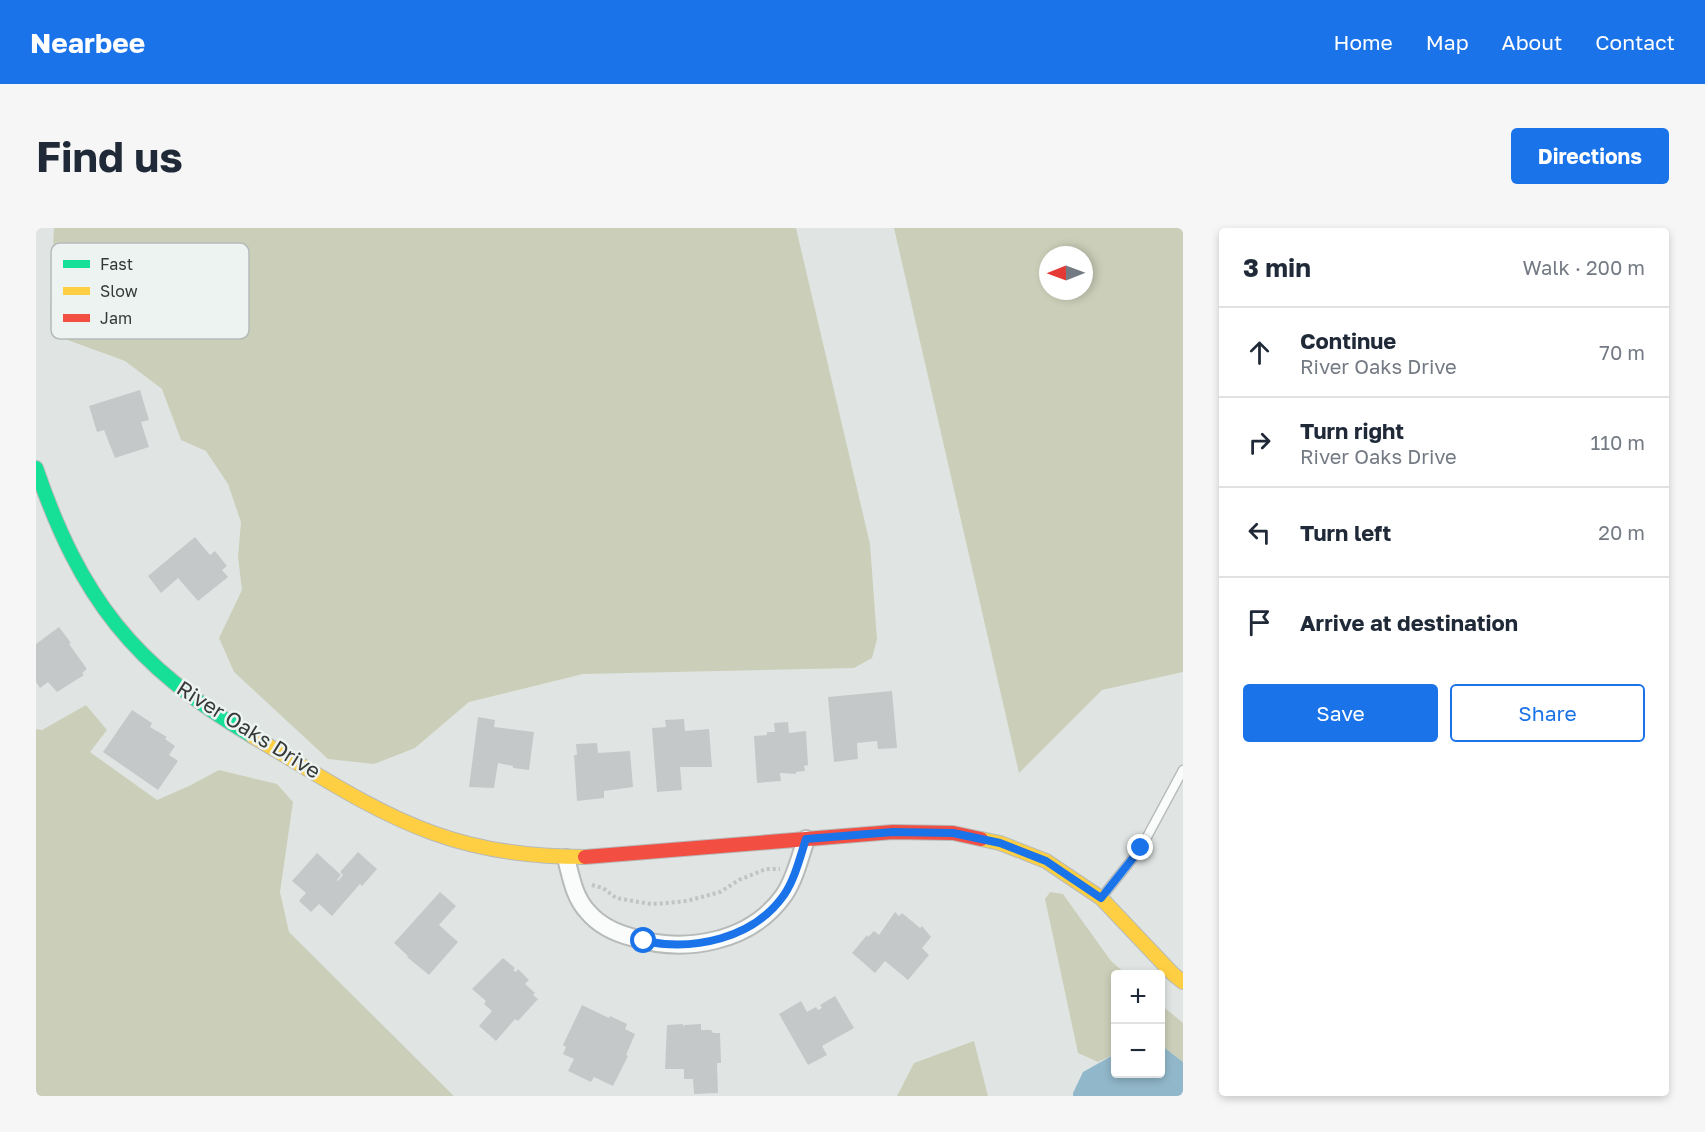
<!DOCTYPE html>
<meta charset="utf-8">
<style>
:root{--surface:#fff;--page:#f6f6f7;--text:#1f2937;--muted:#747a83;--line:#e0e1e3;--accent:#1a73e8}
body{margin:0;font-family:"Golos Text",sans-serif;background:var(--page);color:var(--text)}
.controls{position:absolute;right:18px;bottom:18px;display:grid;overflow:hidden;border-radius:6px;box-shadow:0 3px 9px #0003}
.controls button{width:54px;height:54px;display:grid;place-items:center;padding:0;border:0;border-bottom:2px solid var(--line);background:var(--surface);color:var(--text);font:30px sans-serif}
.compass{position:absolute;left:1003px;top:18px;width:54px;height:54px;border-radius:50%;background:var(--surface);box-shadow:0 3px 9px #0003;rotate:269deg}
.stop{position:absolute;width:18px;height:18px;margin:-14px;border:4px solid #1a73e8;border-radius:50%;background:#fff}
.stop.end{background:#1a73e8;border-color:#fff;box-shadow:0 2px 6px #0008}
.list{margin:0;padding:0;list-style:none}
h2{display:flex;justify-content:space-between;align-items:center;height:78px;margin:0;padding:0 24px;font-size:26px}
h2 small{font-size:20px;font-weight:400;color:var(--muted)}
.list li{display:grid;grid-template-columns:39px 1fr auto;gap:18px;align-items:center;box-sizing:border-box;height:90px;padding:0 24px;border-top:2px solid var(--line)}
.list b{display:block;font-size:22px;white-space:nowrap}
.list p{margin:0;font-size:20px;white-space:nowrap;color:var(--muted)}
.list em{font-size:20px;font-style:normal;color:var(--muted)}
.actions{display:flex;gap:12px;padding:18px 24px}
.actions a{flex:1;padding:14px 0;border:2px solid var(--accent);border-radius:6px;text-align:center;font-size:21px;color:var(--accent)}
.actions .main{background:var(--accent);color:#fff}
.icon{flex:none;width:33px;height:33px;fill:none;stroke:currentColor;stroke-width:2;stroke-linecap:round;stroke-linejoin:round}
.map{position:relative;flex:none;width:1147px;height:868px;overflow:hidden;border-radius:6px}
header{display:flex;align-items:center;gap:36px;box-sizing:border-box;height:84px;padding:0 30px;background:var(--accent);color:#fff}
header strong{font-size:28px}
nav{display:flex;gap:33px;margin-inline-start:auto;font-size:21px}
.intro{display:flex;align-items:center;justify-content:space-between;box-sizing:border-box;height:144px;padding:0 36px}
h1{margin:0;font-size:42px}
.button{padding:15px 27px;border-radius:6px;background:var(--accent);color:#fff;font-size:21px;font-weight:700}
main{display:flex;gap:36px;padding:0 36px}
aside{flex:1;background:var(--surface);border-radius:6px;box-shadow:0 3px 9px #0003}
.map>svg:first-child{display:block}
</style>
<header>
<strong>Nearbee</strong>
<nav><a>Home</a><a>Map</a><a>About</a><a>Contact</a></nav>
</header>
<div class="intro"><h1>Find us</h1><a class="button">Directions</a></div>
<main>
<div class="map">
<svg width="1147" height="868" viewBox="0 0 1147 868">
<rect width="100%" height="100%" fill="#e0e5e3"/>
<path fill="#cbcfb9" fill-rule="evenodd" d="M18 0H760L834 316 841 411 836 430 818 440 547 446 433 474 379 520 338 536 292 531 198 444 183 410 206 362 202 329 205 294 192 256 170 223 145 212 126 161 89 133 29 111 14 93Z
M858 0H1147V444L1066 462 983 545ZM1012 27H1048V63H1012Z
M50 477 71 502 54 524 121 572 153 558 183 542 241 556 257 574 244 664 253 704 418 868H0V501L6 502Z
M1014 664 1027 666 1075 733 1090 746H1080L1079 826 1062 834 1042 825 1009 671Z
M1124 776 1147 795V834L1125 817Z
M938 813 952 868H861L878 835Z"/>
<path fill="#91b8ca" d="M1125 817 1147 834V868H1037V865L1047 844 1079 826 1080 846H1124Z"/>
<path fill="#c5c8c8" d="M104 162 113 192 105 194 113 219 79 230 68 202 61 204 53 178Z
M159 309 174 327 179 323 191 338 186 342 192 349 162 373 142 350 125 365 112 348Z
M23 399 35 415 33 416 51 441 46 445 48 447 21 464 12 454 4 460 0 454V416Z
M856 463 861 520 842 521 841 513 821 515 822 531 798 534 792 469Z
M96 482 116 495 114 499 131 509 129 511 139 518 133 527 142 533 122 562 67 524Z
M442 489 459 492 458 499 498 504 493 542 477 540V538L462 535 458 560 433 559Z
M648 491 649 503 673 501 676 539H644L646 562 621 564 616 500 630 499 629 492Z
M752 494 753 505 770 503 772 537 768 538 769 543 760 544V546L744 545 745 553 721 555 718 508 731 507V504H739L738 495Z
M561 515 562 525 594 523 597 559 568 563V570L541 573 538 527H541L540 516Z
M322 624 341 641 326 658 324 656 296 688 283 676 275 684 263 673 270 665 256 653 281 625 305 647 301 652 302 653 307 647 304 644Z
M404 664 420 678 403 697 422 714 393 747 371 729 372 728 358 715Z
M859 684 863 688 866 685 884 700 886 698 895 709 886 720 893 727 872 752 849 733 839 745 816 725 831 707 832 709 838 703 843 707Z
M467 730 479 740 477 742 480 744 482 741 493 752 489 756 499 765 497 767 502 771 482 793 479 791 460 813 443 798 456 783 448 776 450 773 436 761Z
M799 768 818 800 786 818 791 827 772 837 743 786 765 773 771 784 780 779 782 782 786 780 784 777Z
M546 777 573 790 574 788 591 796 589 801 599 806 590 827 592 828 577 858 558 849 555 854 532 843 538 831 527 826 530 819 527 817Z
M647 796V800L648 797 665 796V802H675L677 805H684L685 835H681L682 865 658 866 657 851H648V841H629L631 797Z"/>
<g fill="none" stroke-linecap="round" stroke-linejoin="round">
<g stroke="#b7bab9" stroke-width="11">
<path id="lane" d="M1065 670 1105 620 1147 542"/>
</g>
<g stroke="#b7bab9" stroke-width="20">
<path id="street" d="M530 630C535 649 538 669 552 684 563 697 580 705 595 709 648 726 714 715 748 667 759 651 764 629 770 611"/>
</g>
<g stroke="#b7bab9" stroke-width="16">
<path id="fast" d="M0 240C44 369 98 439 216 508"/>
</g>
<g stroke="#b7bab9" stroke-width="16">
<path id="slow" d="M216 508C275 542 333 582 397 605 446 623 498 629 549 629
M945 611 964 615 1010 633 1065 670 1137 746 1147 754"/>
</g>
<g stroke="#b7bab9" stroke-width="16">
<path id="jam" d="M549 629 857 604 917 605 945 611"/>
</g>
<path stroke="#c2c3c3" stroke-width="4" stroke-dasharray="3 3" stroke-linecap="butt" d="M556 657 567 660 580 670 615 676 631 675 651 673 684 664 703 652 730 641H744"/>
<use href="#lane" stroke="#fafbfb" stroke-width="8"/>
<use href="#street" stroke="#fafbfb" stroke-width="16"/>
<use href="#fast" stroke="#16e098" stroke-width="14"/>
<use href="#slow" stroke="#ffcf43" stroke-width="14"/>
<use href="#jam" stroke="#f24e42" stroke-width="14"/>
</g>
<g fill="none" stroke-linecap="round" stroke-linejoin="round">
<path stroke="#1a73e8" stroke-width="8" d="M608 713C658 723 717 711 748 667 759 651 764 629 770 611L857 604 917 605 964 615 1010 633 1065 670 1105 620"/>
</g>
<g text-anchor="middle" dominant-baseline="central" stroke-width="5" stroke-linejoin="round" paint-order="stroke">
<g font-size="21" fill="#363938" stroke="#ecf3f1">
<text transform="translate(213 501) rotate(32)">River Oaks Drive</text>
</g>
</g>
<rect x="15" y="15" width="198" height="96" rx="9" fill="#ecf3f1" stroke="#b5bbba" stroke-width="1.5"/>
<rect x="27" y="32" width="27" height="8" fill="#16e098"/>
<rect x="27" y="59" width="27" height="8" fill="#ffcf43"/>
<rect x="27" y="86" width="27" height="8" fill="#f24e42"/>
<g font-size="16" fill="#363938">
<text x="64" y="42">Fast</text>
<text x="64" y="69">Slow</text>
<text x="64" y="96">Jam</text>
</g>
</svg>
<div class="controls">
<button>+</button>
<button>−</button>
</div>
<svg class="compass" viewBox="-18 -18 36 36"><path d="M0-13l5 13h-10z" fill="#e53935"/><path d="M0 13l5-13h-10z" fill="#747a83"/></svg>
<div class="stop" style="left:608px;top:713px"></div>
<div class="stop end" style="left:1105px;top:620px"></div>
</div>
<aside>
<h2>3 min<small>Walk · 200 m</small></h2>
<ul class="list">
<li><svg class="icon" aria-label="ahead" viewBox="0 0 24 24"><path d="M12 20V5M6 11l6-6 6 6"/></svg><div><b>Continue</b><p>River Oaks Drive</p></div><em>70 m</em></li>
<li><svg class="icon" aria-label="right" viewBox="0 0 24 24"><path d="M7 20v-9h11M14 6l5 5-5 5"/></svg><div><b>Turn right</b><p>River Oaks Drive</p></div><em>110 m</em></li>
<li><svg class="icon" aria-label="left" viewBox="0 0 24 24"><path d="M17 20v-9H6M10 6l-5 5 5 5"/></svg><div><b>Turn left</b></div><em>20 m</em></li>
<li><svg class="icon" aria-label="arrive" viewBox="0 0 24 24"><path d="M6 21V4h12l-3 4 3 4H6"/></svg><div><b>Arrive at destination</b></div></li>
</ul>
<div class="actions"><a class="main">Save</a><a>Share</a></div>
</aside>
</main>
